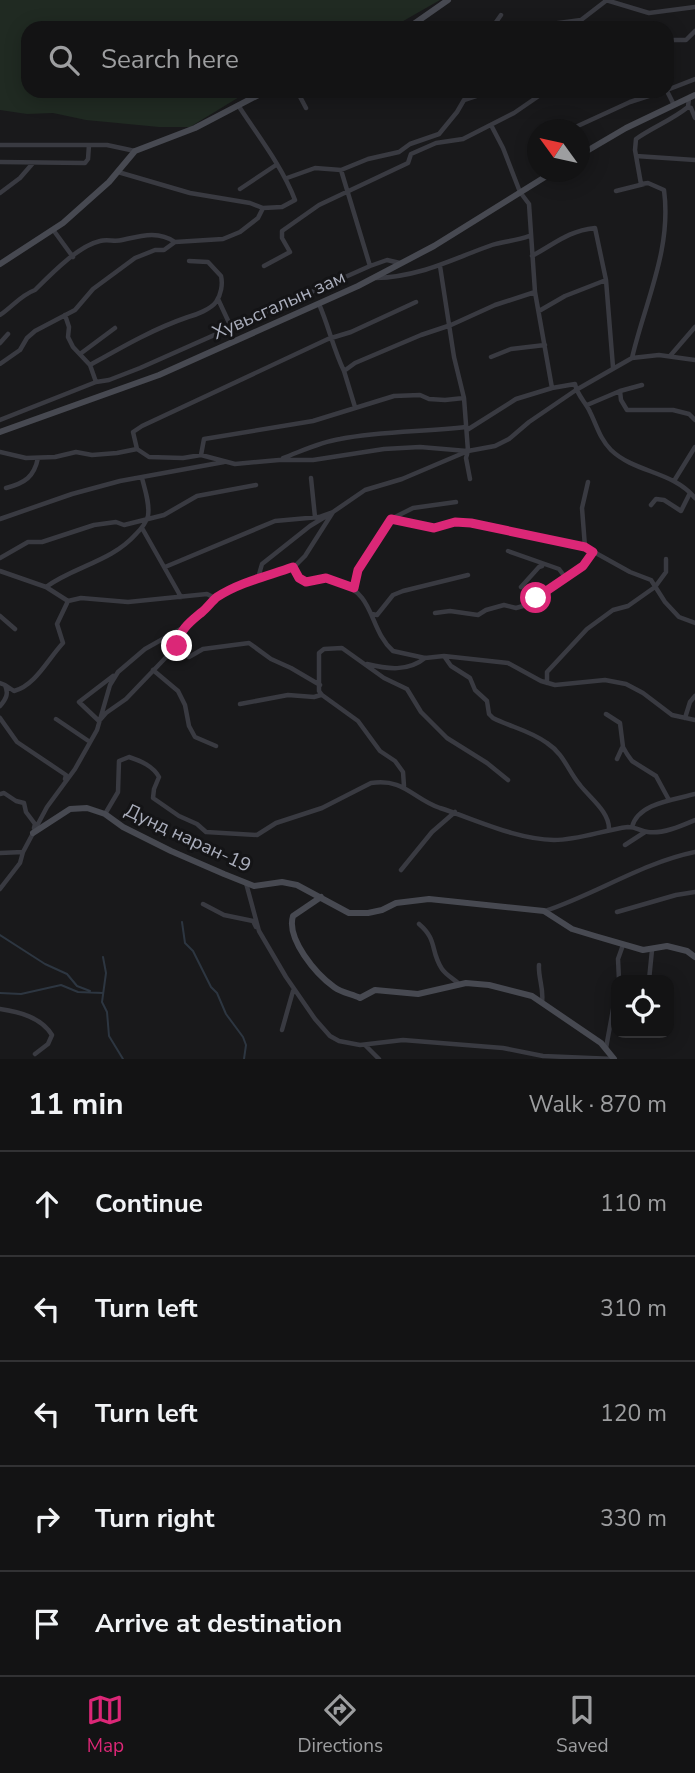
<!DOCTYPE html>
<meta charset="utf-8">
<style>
:root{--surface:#131314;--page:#202022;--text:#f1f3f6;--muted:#9d9ea0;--line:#323234;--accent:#db2777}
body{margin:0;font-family:"Nunito Sans",sans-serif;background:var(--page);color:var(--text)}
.controls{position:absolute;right:21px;bottom:21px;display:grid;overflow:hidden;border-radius:14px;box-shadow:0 4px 18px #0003}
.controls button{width:63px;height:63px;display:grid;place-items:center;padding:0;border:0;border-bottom:2px solid var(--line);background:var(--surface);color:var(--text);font:35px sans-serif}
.compass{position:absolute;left:527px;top:119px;width:63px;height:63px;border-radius:50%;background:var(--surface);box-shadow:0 4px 18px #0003;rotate:303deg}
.stop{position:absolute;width:21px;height:21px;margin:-16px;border:5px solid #db2777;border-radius:50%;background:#fff}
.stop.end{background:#db2777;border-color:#fff;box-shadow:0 2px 7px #0008}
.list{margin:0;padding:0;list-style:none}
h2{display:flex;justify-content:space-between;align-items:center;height:91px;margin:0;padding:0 28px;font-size:30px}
h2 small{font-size:23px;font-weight:400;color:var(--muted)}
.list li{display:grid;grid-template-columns:46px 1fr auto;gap:21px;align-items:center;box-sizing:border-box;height:105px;padding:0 28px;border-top:2px solid var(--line)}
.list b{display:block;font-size:26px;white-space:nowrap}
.list em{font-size:23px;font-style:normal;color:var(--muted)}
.icon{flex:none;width:38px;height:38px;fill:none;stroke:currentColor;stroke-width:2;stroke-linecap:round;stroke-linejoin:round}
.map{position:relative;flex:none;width:695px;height:1059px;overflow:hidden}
.search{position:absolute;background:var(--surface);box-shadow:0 4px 18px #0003;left:21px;right:21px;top:21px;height:77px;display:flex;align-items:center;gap:18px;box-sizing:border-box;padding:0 24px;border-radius:21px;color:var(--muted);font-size:26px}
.sheet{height:616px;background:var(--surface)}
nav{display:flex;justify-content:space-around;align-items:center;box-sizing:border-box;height:98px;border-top:2px solid var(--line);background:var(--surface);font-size:19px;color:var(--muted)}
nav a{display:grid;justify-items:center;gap:4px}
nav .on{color:var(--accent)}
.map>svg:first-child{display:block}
</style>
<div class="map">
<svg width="695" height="1059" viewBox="0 0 695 1059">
<rect width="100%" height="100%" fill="#19191b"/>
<path fill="#202a22" d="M0 0H440L391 28H28V91H249L190 127H159L86 120 53 113 27 114 0 110Z"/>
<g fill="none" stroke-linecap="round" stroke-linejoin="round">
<path stroke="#2d3641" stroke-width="2" d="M182 922 185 943 193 951 211 987 217 993 226 1014 243 1037 246 1045 244 1059
M0 935 45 964 67 974 77 986 90 991
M103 957 106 973 102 1002 107 1012 109 1036 123 1059
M0 993 21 994 61 985 78 992 103 993"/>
<path stroke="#393a41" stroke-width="4.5" d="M606 0 649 13 695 7
M494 25 501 15
M471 28 475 25 509 28
M542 28 551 24 581 20 607 0
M667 40H686L695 31
M667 90 695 79
M297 91 306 108
M667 91 674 105
M688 107 691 108 695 118
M491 125 503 148 520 192 529 204 535 292 552 388
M569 130 630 102 664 91
M0 145H107L135 151
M636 156 695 160
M0 162 85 163 88 159 89 145
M341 170 370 266 387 260 400 263
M118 172 190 193 250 203 263 208 282 207 295 200C282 166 258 136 238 105
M287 178 315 168 341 170 368 159 399 152 410 144 439 134 457 112 464 100 479 95 480 91
M240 189 276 165
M616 191 644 184
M0 193 20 178 33 163
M54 231 73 257
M532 256C556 243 568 231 595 228L606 280 613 367
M264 266 290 252 282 238V231L319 205 408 163 411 154 436 143 463 139 514 113 546 91
M440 266 454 357 464 398 468 451 466 458 470 479
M376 278C420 277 452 259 492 245 504 241 517 241 529 236
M218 299 231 327
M319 304C329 327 333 348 344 371
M539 311 565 296 606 280
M0 315C12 307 21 295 35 290 51 274 78 246 100 241 107 239 115 242 122 240 140 236 158 230 175 242
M65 315 69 327 68 337 73 347 90 365 96 382
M0 343 8 334
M80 354 115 328
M670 356 695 327
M491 357 511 349 545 345
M632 358C645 302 672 249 664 190L648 183 641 184 635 150 636 139C653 127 672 120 688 107L689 98
M0 364 20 350 27 338 35 331 75 310 93 289 135 258 155 250H164L175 242 223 239 240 232 258 218 263 208
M90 365C122 347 153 329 188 317 196 315 211 309 216 302 221 295 223 284 221 276L208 262 189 261
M620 391 642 385
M587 405 620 391 621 400 627 410H673L689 414 695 420
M355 407 344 371 355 363 421 335 451 325 495 305 535 292
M0 420 96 382 109 380 140 368 370 266
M467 430 516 399 552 388 575 384C577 395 586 403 590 412 597 426 600 439 611 450 635 473 673 471 695 498
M137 449 133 432 142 426 328 339 351 332 416 302
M0 452 26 458 55 457 76 452 92 455 117 453 137 449 149 457 183 458 201 455 235 464 279 460H313L384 449 420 447 467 451
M201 455 204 439 313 421 394 396 420 395 429 399 445 400 464 398
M283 458C302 451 320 442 340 439 382 431 425 432 466 427
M311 478 315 517
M674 481 695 447
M6 488C25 483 34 477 38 458
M651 505 656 499 664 500 681 511 690 493
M0 519 72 494 120 481 224 462
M391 519 434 528 455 522 471 523 585 547 630 572 651 580 665 602 679 617 695 623
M142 528 181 597
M585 547 582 508 588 482
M508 551 559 569 565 577
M0 558 28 542H42L94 525 116 522 124 525 164 515 197 496 256 485
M165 567 275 521 319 517 333 512 310 526 262 564 258 578
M294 567 299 578 306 582C319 578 327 578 339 582 376 595 368 628 393 651L425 658 444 656 508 663 541 681 555 685 605 680 626 684 643 693 672 715 695 720
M0 571 46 587 68 601 81 598 128 602 207 594 215 598
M46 587C75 566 111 562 136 534 141 529 146 523 148 516 150 504 145 490 142 478
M521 587 539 567 542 566
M354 588 358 570 391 519 413 508 456 502
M435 613 450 611 478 615 486 610 504 605 516 608 523 606 583 566 593 552
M372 614 377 615 393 595 403 591 468 575
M0 616 15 629
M177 646 189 657 203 649 249 643 271 659 291 668 320 685
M444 656 451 666 470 678 475 690 487 701 489 714 493 718C511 727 531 731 547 743 564 754 568 771 580 785 590 798 610 812 609 830
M367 664C387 669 408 672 425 658
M153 670 178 691 185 705 189 726 195 737 216 746
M113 676 79 702 99 721 106 713 126 699 173 650 183 630
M0 683 5 685C9 694 6 699 0 706
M547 683V672L587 629 613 610 628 606 655 587 666 572V559
M5 685 14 691C35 686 48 659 63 643L57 624 68 601
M240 704 288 695 314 697 321 695
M606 714 620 723 623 747 627 754 632 761 656 776 669 800
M0 718 17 742 66 775 65 779
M685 718 690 702 695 696
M56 719 90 742
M617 759 622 748
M404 786 403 772 395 761 380 751 358 721 322 695 319 691V653L324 649 342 648 384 678 407 689 421 712 447 738 487 763 508 780
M0 794 4 793 16 801 24 803 26 812 35 824 34 828
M105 814 118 792 119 761 129 757C141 761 153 766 159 777L154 789 153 798 179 816 197 824 206 832 257 835 276 823 322 808 371 783C404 778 412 798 440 808 477 820 515 839 554 840 579 840 603 830 628 827 637 827 640 831 648 832 663 834 681 826 695 820
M632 827C638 803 674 800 695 794
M625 845 645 832
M0 853 23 852 47 807 75 769 97 730 110 685 118 672 145 649 186 626 210 606 215 598 255 579 294 567 305 556 333 512 365 490 402 479 468 451 495 446 509 439 529 422 576 390 632 358 659 355 695 360
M401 870 432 832 455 812
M246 883 259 931 286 977 315 1019 330 1036 339 1041 360 1045 403 1040 503 1048 543 1056 614 1059
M0 889 20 863 23 852
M203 904 224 915 253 921 256 927
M545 911C596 894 642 863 695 852
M617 912 676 895 695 892
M419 924C438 940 430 951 442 969 446 975 454 979 459 984
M539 965C538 978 544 988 542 1002
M619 980 618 959 623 945
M649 980 652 950
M0 1009C19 1012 41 1017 52 1035L48 1044 35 1054
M282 1030 293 991
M365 1045 379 1059
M606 1048 616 993"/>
<path stroke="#474951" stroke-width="6" d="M408 28 448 0
M580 155 626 128 695 95
M0 264 63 223 109 182 135 151 195 128 266 91
M0 432 159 375 358 286 434 246 553 172
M33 833 70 809 87 808 105 814 123 827 171 851 224 874 254 886 282 882 297 885 349 913H368L382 910 396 903 429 899 544 911 572 929 595 936 643 950 667 946 687 951 695 957
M321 897 293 916C286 939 316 974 334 987 342 993 352 994 360 998L375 990 418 994 466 983 489 985 532 996 601 1043 614 1059"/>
</g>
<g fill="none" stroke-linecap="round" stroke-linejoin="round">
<path stroke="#db2777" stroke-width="9" d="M177 646C179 630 190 622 202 612 207 608 212 601 217 597 240 582 268 576 293 567L299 578 306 582 326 578 354 588 358 570 391 519 434 528 455 522 471 523 585 547 593 552 583 566 536 598"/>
</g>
<g text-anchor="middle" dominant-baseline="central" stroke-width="6" stroke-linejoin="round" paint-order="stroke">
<g font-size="19" fill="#aaaebc" stroke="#141416">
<text transform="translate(279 305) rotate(-24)">Хувьсгалын зам</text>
<text transform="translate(188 838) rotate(25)">Дунд наран-19</text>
</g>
</g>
</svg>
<div class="controls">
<button><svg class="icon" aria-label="locate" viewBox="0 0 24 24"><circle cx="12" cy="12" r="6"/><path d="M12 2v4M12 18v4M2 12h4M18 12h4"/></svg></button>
</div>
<svg class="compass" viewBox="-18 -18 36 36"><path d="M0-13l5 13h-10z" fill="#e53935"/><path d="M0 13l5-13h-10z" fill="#9d9ea0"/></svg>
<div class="stop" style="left:536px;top:598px"></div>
<div class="stop end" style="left:177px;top:646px"></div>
<div class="search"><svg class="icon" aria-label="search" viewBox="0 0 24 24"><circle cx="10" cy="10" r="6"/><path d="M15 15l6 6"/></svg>Search here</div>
</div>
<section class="sheet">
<h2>11 min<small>Walk · 870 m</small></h2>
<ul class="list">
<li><svg class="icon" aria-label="ahead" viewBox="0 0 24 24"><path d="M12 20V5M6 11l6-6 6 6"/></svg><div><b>Continue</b></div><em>110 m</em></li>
<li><svg class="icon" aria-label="left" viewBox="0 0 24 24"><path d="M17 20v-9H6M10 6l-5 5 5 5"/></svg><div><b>Turn left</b></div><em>310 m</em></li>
<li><svg class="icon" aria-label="left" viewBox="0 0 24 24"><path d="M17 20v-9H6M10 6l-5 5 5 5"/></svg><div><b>Turn left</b></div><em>120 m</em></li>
<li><svg class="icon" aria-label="right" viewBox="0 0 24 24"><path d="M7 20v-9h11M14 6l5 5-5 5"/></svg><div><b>Turn right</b></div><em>330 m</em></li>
<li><svg class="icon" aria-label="arrive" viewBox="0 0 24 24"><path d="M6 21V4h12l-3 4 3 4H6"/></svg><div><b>Arrive at destination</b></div></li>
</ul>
</section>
<nav>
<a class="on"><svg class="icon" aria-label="map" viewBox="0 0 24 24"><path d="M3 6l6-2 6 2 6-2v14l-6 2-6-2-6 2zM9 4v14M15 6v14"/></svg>Map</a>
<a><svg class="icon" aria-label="directions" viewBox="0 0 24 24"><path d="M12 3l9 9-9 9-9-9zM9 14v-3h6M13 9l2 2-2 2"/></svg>Directions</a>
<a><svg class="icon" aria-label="saved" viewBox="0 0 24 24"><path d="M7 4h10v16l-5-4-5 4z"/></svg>Saved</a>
</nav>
